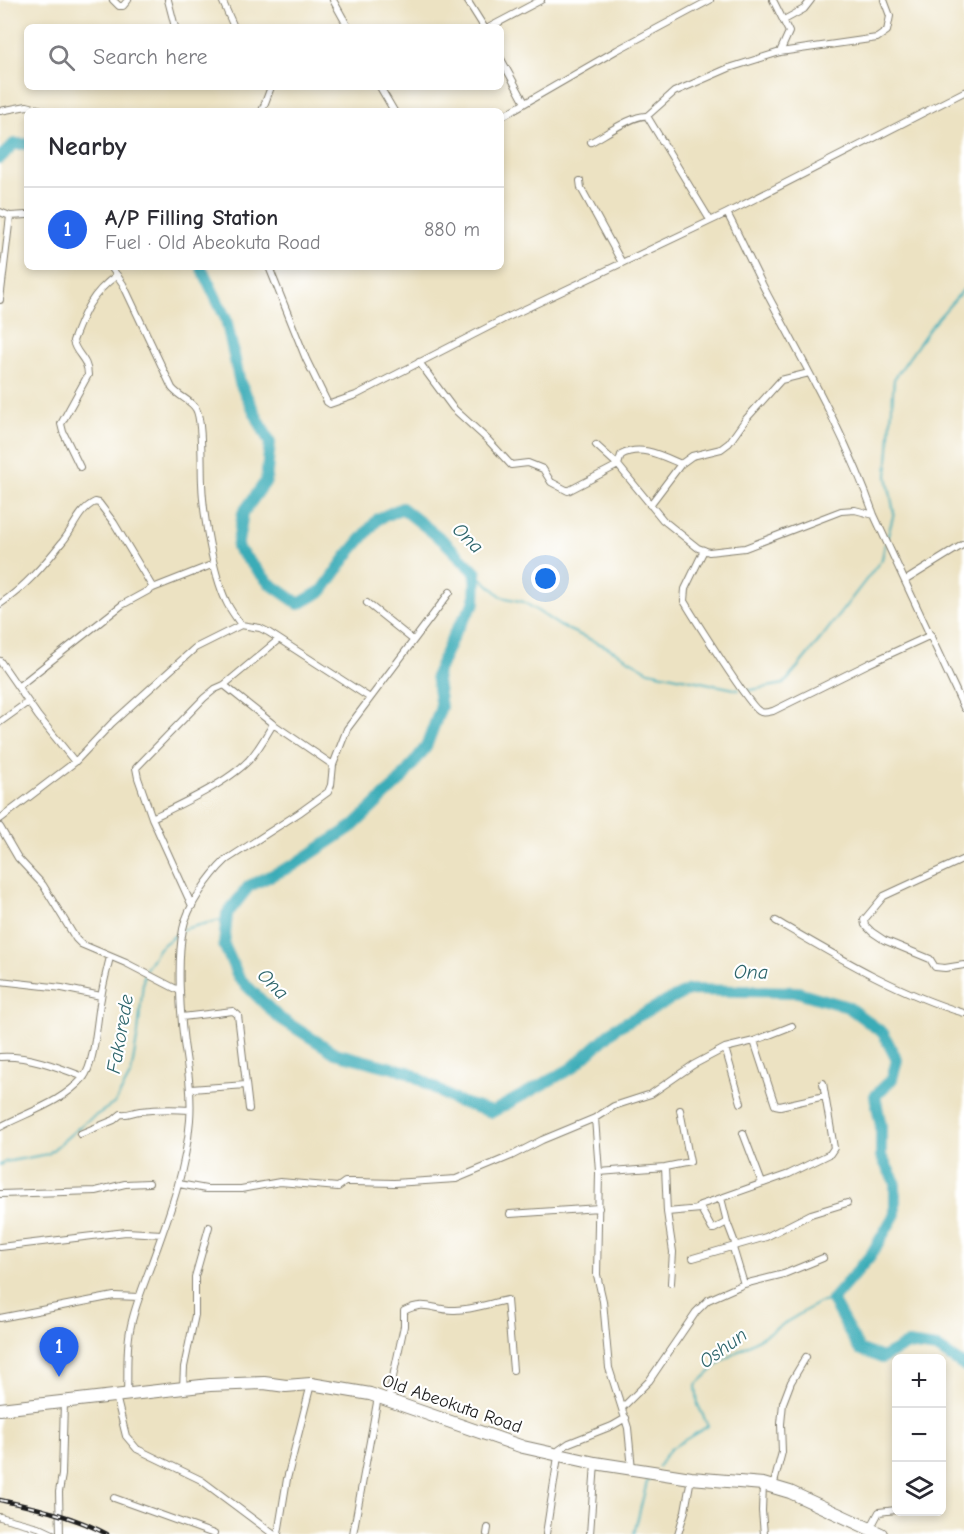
<!DOCTYPE html>
<meta charset="utf-8">
<style>
:root{--surface:#fff;--page:#f7f7f7;--text:#2b2b33;--muted:#7c7c81;--line:#e1e1e2;--accent:#2563eb}
body{margin:0;font-family:"Comic Neue",sans-serif;background:var(--page);color:var(--text)}
.controls{position:absolute;right:18px;bottom:18px;display:grid;overflow:hidden;border-radius:9px;box-shadow:0 3px 9px #0003}
.controls button{width:54px;height:54px;display:grid;place-items:center;padding:0;border:0;border-bottom:2px solid var(--line);background:var(--surface);color:var(--text);font:30px sans-serif}
.you{position:absolute;left:546px;top:579px;width:21px;height:21px;margin:-15px;border:4px solid #fff;border-radius:50%;background:#1a73e8;box-shadow:0 0 0 9px #1a73e833}
.badge{display:grid;place-items:center;width:39px;height:39px;border-radius:50%;background:var(--accent);color:#fff;font-size:20px;font-weight:700}
.pin{position:absolute;translate:-50% -50px;filter:drop-shadow(0 2px 3px #0008)}
.pin::after{content:'';position:absolute;top:32px;width:21px;height:18px;background:inherit;clip-path:polygon(0 0,100% 0,50% 100%)}
.list{margin:0;padding:0;list-style:none}
h2{display:flex;justify-content:space-between;align-items:center;height:78px;margin:0;padding:0 24px;font-size:26px}
h2 small{font-size:20px;font-weight:400;color:var(--muted)}
.list li{display:grid;grid-template-columns:39px 1fr auto;gap:18px;align-items:center;box-sizing:border-box;height:84px;padding:0 24px;border-top:2px solid var(--line)}
.list b{display:block;font-size:22px;white-space:nowrap}
.list p{margin:0;font-size:20px;white-space:nowrap;color:var(--muted)}
.list em{font-size:20px;font-style:normal;color:var(--muted)}
.icon{flex:none;width:33px;height:33px;fill:none;stroke:currentColor;stroke-width:2;stroke-linecap:round;stroke-linejoin:round}
.map{position:relative;flex:none;width:964px;height:1534px;overflow:hidden}
.search{position:absolute;background:var(--surface);box-shadow:0 3px 9px #0003;left:24px;top:24px;width:480px;height:66px;display:flex;align-items:center;gap:15px;box-sizing:border-box;padding:0 21px;border-radius:9px;color:var(--muted);font-size:22px}
.panel{position:absolute;background:var(--surface);box-shadow:0 3px 9px #0003;left:24px;top:108px;width:480px;height:162px;border-radius:9px}
.map>svg:first-child{display:block}
</style>
<div class="map">
<svg width="964" height="1534" viewBox="0 0 964 1534">
<rect width="100%" height="100%" fill="#fff"/>
<filter id="ink" filterUnits="userSpaceOnUse"><feTurbulence type="fractalNoise" baseFrequency=".0167" numOctaves="2"/><feDisplacementMap in="SourceGraphic" scale="12" xChannelSelector="R" yChannelSelector="G"/><feConvolveMatrix kernelMatrix="1 2 1 2 8 2 1 2 1" color-interpolation-filters="sRGB"/></filter>
<filter id="wash" filterUnits="userSpaceOnUse"><feTurbulence type="fractalNoise" baseFrequency=".008" numOctaves="4" result="noise"/><feDisplacementMap in="SourceGraphic" scale="24" xChannelSelector="R" yChannelSelector="G"/><feGaussianBlur stdDeviation="1.35" result="paint"/><feColorMatrix in="noise" values="0 0 0 0 0 0 0 0 0 0 0 0 0 0 0 0 0 1.4 0 .05"/><feComposite in="paint" operator="in"/></filter>
<g filter="url(#wash)">
<rect width="100%" height="100%" fill="#ece2c2"/>
<g fill="none" stroke-linecap="round" stroke-linejoin="round">
<path stroke="#3bacb7" stroke-width="2" d="M887 539 894 513 887 476 894 379 932 325 964 289
M476 573 502 597 524 602 560 626 607 647 649 671 739 690
M745 691 784 684 822 637 882 559 885 544
M0 1165 5 1162 48 1154 84 1123 115 1103 131 1074 138 1033 144 972 159 948 183 929 225 919
M658 1467 670 1449 708 1426 698 1405 696 1385 722 1361 818 1303 832 1300
M634 1534 647 1482 651 1477"/>
<path stroke="#3bacb7" stroke-width="12" d="M0 158 14 144H27
M201 267 226 319 240 383 270 443 266 481 243 513 237 548 269 583 299 604 323 590 347 556 378 519 402 508 445 542 476 573 475 602 455 632 436 675 441 707 426 747 399 782 353 826 294 865 249 886 227 914 224 945 239 978 278 1017 335 1053 408 1072 456 1101 492 1112 572 1068 617 1027 689 990 798 992 848 1007 883 1033 897 1060 892 1079 875 1096 881 1126V1156L895 1182V1214L871 1255 832 1300 859 1349 882 1358 908 1344 937 1348 964 1366"/>
</g>
</g>
<g filter="url(#ink)">
<g fill="none" stroke-linecap="round" stroke-linejoin="round">
<g stroke="#847f6f" stroke-width="8">
<path id="street" d="M113 0 119 6H123L128 0
M168 0 175 27
M222 0 234 27
M333 0 348 27
M467 0 484 27
M773 0 789 32 780 52
M784 20 804 9 811 0
M490 27 541 0
M501 59 525 103
M380 87 394 111
M0 111 27 106 46 111
M262 111 271 87
M647 116 710 220
M501 117 617 50 710 0
M591 142C603 136 634 114 647 116L674 92 729 68 780 52 877 38 887 31 890 16 884 0
M580 181 581 188 622 263
M0 212 10 216 27 215
M727 213C743 243 756 274 772 303 809 372 848 441 874 515L964 708
M111 267 123 284 172 388C179 397 191 400 196 409 203 421 201 468 202 483 203 514 213 574 226 601 230 610 236 617 241 625
M269 267 306 359 327 402 330 404 356 395 504 319 727 213 964 92
M0 300 10 216
M419 362 453 408 488 440 511 465 528 463 543 469 551 482 568 491 618 465 621 455C641 444 662 456 681 464
M596 445 618 465 663 520 698 548 709 552 745 548 841 511 855 510 874 515
M80 467 63 432 61 424 88 375C88 358 76 355 73 341 84 312 91 294 117 275
M650 505 681 464 692 456 721 449 729 443 746 419 781 380 809 373
M704 550 685 589 684 601C693 616 750 707 759 711 763 714 768 712 773 711L868 664 931 635
M906 580 964 544
M367 603 413 640
M0 604C25 587 44 565 63 541 74 528 78 510 95 502L99 503 114 523 153 588
M0 661 38 716 75 762
M224 685 273 724 333 765
M19 686 122 605 153 588 214 564
M0 722 28 702
M152 818C181 804 227 783 249 760 259 749 266 736 273 724
M0 819 75 762 112 723 195 648 241 625 260 628 268 632 370 698
M0 827 18 858 43 885 76 939 81 944 126 963 180 991
M964 859 884 896 864 920 865 925 872 932 884 940 930 959 935 967 945 968 964 965
M192 906 152 818 138 778 136 768 204 698 215 689 224 685 278 640
M776 921C836 956 897 993 964 1013
M0 981 62 988 101 996
M182 1017 233 1011 238 1015 249 1109
M754 1041 775 1105 780 1106 825 1096
M725 1048 741 1103
M0 1057C28 1055 58 1067 84 1077
M191 1089 246 1085
M595 1118 599 1172 597 1275 603 1301 609 1368 628 1428 632 1469
M0 1127C28 1112 61 1103 83 1078 95 1065 97 1017 101 998 103 984 107 970 110 957
M743 1133 762 1183
M80 1134 114 1120 121 1114C129 1115 132 1112 140 1111 157 1109 174 1109 190 1110
M665 1167 667 1212 673 1252 671 1283
M599 1172 665 1167 690 1162 680 1110
M179 1184 206 1189H241L280 1182 338 1187 345 1182H354L394 1183 456 1179 511 1156 542 1140 595 1118 614 1106 651 1094 693 1065 725 1048 754 1041 792 1026
M0 1194 96 1191 125 1184 149 1183
M697 1209 700 1205 721 1198
M667 1212 701 1209 712 1229H714L727 1222
M510 1214 599 1208
M0 1247 126 1232 162 1234
M693 1258 766 1237 811 1214 847 1203
M744 1284 733 1248 735 1243 727 1222 721 1198 789 1174 830 1154 834 1148 823 1083
M0 1318 114 1296 139 1297
M183 1388 184 1367 195 1315V1277L209 1227
M127 1394C128 1374 126 1351 130 1330 134 1308 143 1287 151 1265 168 1218 186 1171 190 1120 192 1094 188 1069 184 1043 180 1010 177 961 183 929 187 907 210 875 226 860L299 813 328 792 331 785 333 765 347 729 450 592
M116 1396 126 1436 137 1449 201 1480 273 1534
M388 1400 404 1326V1311C426 1299 434 1311 455 1310 472 1310 491 1303 507 1300L513 1370
M623 1407 649 1381 696 1312 708 1300 744 1284 784 1274 823 1258
M763 1484 762 1511 764 1534
M773 1487 782 1452 781 1424 783 1403 791 1382 806 1357
M114 1498 214 1534
M0 1517 38 1527 53 1534
M870 1529 879 1512 896 1510
M60 1534 59 1492 62 1475 64 1402
M278 1534 287 1479 311 1384
M353 1534 378 1397
M487 1534 488 1528
M546 1534 559 1450 569 1443 612 1426 626 1418
M590 1534 595 1463
M678 1534 685 1511 691 1478"/>
</g>
<g stroke="#847f6f" stroke-width="14">
<path id="highway" d="M0 1409 210 1385 264 1383 286 1386 311 1384 370 1394 523 1447 595 1463 691 1478 763 1484 790 1492 881 1534"/>
</g>
<use href="#street" stroke="#fff" stroke-width="6"/>
<use href="#highway" stroke="#fff" stroke-width="12"/>
<g stroke="#1c1c1c" stroke-width="4.5">
<path id="rail" d="M0 1500C37 1508 73 1516 107 1534"/>
</g>
<use href="#rail" stroke="#fff" stroke-width="2" stroke-dasharray="7" stroke-linecap="butt"/>
</g>
</g>
<g text-anchor="middle" dominant-baseline="central" stroke-width="4.5" stroke-linejoin="round" paint-order="stroke">
<g font-size="18" fill="#1c1c1c" stroke="#fff">
<text transform="translate(452 1404) rotate(19)">Old Abeokuta Road</text>
</g>
<g font-size="20" font-style="italic" fill="#2c646a" stroke="#fff">
<text transform="translate(468 538) rotate(44)">Ona</text>
<text transform="translate(751 972) rotate(1)">Ona</text>
<text transform="translate(273 984) rotate(45)">Ona</text>
<text transform="translate(120 1034) rotate(-80)">Fakorede</text>
<text transform="translate(723 1348) rotate(-36)">Oshun</text>
</g>
</g>
</svg>
<div class="controls">
<button>+</button>
<button>−</button>
<button><svg class="icon" aria-label="layers" viewBox="0 0 24 24"><path d="M12 4l9 5-9 5-9-5zM3 14l9 5 9-5"/></svg></button>
</div>
<div class="you"></div>
<div class="pin badge" style="left:59px;top:1377px">1</div>
<div class="search"><svg class="icon" aria-label="search" viewBox="0 0 24 24"><circle cx="10" cy="10" r="6"/><path d="M15 15l6 6"/></svg>Search here</div>
<section class="panel">
<h2>Nearby<small></small></h2>
<ul class="list">
<li><span class="badge">1</span><div><b>A/P Filling Station</b><p>Fuel · Old Abeokuta Road</p></div><em>880 m</em></li>
</ul>
</section>
</div>
